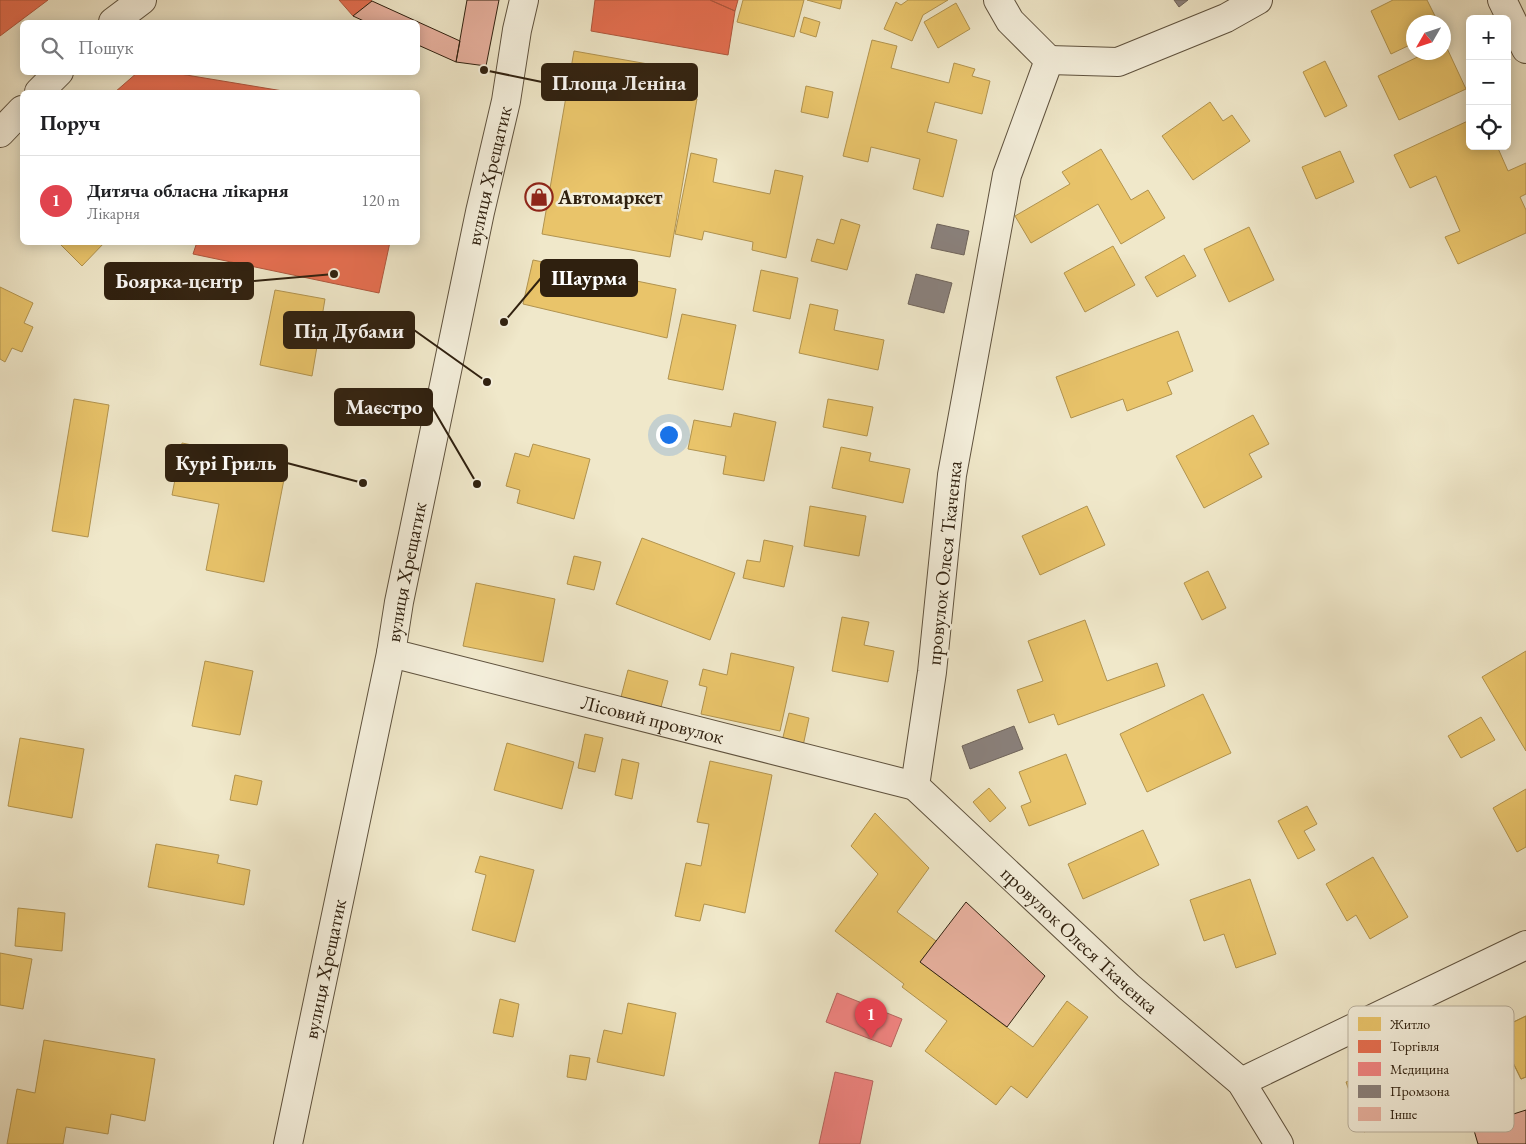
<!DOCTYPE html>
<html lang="uk">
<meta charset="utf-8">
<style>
:root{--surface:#fff;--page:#f2f2f2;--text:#202124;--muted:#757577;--line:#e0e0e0;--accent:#0f766e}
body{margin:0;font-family:"EB Garamond",serif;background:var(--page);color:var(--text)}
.controls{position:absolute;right:15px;top:15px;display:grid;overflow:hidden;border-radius:8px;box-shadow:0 2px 12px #0003}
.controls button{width:45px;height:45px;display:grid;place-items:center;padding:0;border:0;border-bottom:1px solid var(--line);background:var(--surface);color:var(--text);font:25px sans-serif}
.compass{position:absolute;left:1406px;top:15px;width:45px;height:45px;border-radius:50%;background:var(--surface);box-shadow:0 2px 12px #0003;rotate:231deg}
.you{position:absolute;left:668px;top:434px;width:18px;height:18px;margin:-12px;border:4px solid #fff;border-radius:50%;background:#1a73e8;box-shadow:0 0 0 8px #1a73e833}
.badge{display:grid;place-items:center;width:32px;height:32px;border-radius:50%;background:var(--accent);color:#fff;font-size:16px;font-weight:700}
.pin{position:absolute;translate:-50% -41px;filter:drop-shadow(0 1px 2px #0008)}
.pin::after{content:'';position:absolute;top:26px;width:18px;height:15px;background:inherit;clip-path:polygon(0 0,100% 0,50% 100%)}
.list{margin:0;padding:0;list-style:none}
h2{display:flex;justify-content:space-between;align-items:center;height:65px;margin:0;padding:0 20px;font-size:21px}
h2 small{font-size:16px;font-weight:400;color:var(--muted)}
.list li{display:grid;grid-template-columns:32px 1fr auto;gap:15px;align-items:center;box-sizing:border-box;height:90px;padding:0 20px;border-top:1px solid var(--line)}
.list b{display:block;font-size:19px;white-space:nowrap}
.list p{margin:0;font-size:16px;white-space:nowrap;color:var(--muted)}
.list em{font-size:16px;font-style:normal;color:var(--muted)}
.icon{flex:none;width:28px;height:28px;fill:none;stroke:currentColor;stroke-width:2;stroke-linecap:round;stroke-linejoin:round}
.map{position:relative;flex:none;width:1526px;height:1144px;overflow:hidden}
.search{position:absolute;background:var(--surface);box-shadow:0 2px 12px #0003;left:20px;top:20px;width:400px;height:55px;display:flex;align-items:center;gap:12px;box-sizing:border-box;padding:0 18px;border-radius:8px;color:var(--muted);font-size:19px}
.panel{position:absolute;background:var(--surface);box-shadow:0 2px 12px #0003;left:20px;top:90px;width:400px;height:155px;border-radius:8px}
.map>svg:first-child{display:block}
</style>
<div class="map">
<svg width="1526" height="1144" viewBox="0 0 1526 1144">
<rect width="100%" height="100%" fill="#f0e8ca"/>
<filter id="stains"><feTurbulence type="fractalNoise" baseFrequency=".004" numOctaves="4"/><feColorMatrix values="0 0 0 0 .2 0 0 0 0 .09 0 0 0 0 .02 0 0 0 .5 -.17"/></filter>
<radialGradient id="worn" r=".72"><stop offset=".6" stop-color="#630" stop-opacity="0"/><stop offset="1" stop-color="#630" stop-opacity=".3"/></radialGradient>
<path fill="#e9c46a" stroke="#b1934f" d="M743 0H804L794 37 737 22Z
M807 0H842L840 9Z
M908 0H948L923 15 912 41 884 29 896 2 901 5Z
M1393 0H1427L1438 22H1414V43L1391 54 1371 11Z
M956 3 970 29 938 48 924 22Z
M804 17 820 22 816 37 800 32Z
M872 40 897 46 891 68 949 83 954 63 975 69 972 76 990 81 982 114 935 102 927 132 957 140 943 197 913 189 920 159 871 147 868 162 843 156Z
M1445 44 1466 89 1399 120 1378 76 1428 52H1444V45Z
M574 51 648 64 697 99 670 257 542 234Z
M1325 61 1347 106 1325 117 1303 72Z
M806 86 833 92 828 118 801 112Z
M1210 102 1223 121 1232 115 1250 141 1193 180 1162 136Z
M1470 120V146H1497L1508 171 1526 163V194L1520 197 1526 210V233L1458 264 1445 237 1460 231 1436 176 1410 188 1394 155Z
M1101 149 1131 200 1148 190 1165 218 1121 244 1098 204 1031 243 1015 216 1070 184 1062 172Z
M1340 151 1354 182 1316 199 1302 167Z
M691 153 717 159 713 182 770 194 775 170 803 176 786 258 752 250 753 242 704 231 702 240 675 234Z
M841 219 860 225 847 270 811 261 817 239 834 244Z
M1249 227 1274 280 1229 302 1204 249Z
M58 242H105L82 266Z
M1113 246 1135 285 1085 312 1064 273Z
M1184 255 1196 276 1157 297 1145 277Z
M533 260 676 289 667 338 523 304Z
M761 270 798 278 790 319 753 311Z
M0 287 33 303 24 323 33 327 22 352 12 348 5 362 0 359Z
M275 290 325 299 312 376 260 365Z
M810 304 838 310 834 330 884 340 878 370 799 353Z
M682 314 736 325 723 390 668 379Z
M1178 331 1193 371 1167 382 1172 394 1127 411 1123 399 1071 418 1056 377Z
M74 399 109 405 88 537 52 531Z
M828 399 873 407 867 436 823 427Z
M734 413 776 422 764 481 723 474 726 456 688 449 694 420 731 427Z
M1253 415 1269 444 1249 454 1262 477 1204 508 1176 456Z
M182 443 287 464 264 582 206 570 219 504 172 495Z
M533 444 590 459 574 519 517 503 520 490 506 486 515 453 529 457Z
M841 447 871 453 869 461 910 469 903 503 832 488Z
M810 506 866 516 859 556 804 546Z
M1087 506 1105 545 1040 575 1022 536Z
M642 538 735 573 710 640 616 604Z
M764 540 793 546 784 587 743 578 747 560 760 562Z
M574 556 601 562 594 590 567 584Z
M1208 571 1226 608 1202 620 1184 583Z
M476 583 555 599 543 662 463 646Z
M842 617 869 622 864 645 894 651 888 682 832 671Z
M1085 620 1107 681 1157 663 1165 686 1058 725 1054 714 1029 723 1017 690 1043 681 1028 641Z
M1526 651V751L1482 677Z
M731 653 794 667 780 731 701 714 707 687 699 685 703 669 727 675Z
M205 661 253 671 240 735 192 726Z
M628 670 668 681 661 707 621 697Z
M1203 694 1231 753 1147 792 1120 734Z
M789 713 809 718 803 746 782 741Z
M1481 717 1495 740 1461 758 1448 736Z
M585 734 603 738 595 772 578 768Z
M20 738 84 749 72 818 8 806Z
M507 743 574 762 562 809 494 790Z
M1066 754 1086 804 1029 826 1021 806 1031 802 1019 772Z
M622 759 639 763 632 799 615 795Z
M710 761 772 775 745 913 704 904 700 921 675 916 686 863 701 866 709 824 697 822Z
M235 775 262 781 257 805 230 800Z
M989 788 1006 808 990 822 973 802Z
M1526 789V847L1517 852 1493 808Z
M1307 806 1317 824 1304 831 1315 850 1298 859 1278 821Z
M875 813 929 868 897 912 936 941 920 962 1033 1047 1067 1001 1088 1017 1027 1098 1011 1086 996 1105 925 1051 947 1021 902 987 904 984 835 931 878 874 851 846Z
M1143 830 1159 865 1083 899 1068 864Z
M156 844 219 855 217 863 250 870 244 905 148 887Z
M480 856 534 870 515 942 472 930 486 875 475 872Z
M1373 857 1408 917 1370 939 1356 915 1347 921 1326 884Z
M1250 879 1276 954 1236 968 1224 934 1204 941 1190 900Z
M18 908 65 913 62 951 15 946Z
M0 953 32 959 23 1009 0 1005Z
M500 999 519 1004 513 1037 493 1033Z
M628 1003 676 1013 664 1076 597 1062 604 1030 622 1034Z
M1526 1016V1077L1521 1079 1497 1030Z
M1526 1016V1077L1521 1079 1497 1030Z
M44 1040 155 1059 145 1121 111 1114 108 1134 66 1127 63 1144H7L17 1089 35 1093Z
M1433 1051 1451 1100 1364 1132 1346 1082Z
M570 1055 590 1058 586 1080 567 1077Z"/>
<path fill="#e76f51" stroke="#b0573d" d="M0 0H48L0 36Z
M339 0H371L372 1 353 16Z
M595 0H710L735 11 728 55 591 31Z
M710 0H738L735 11Z
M138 72H168L289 92H115Z
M197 242H390L379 293 193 254Z"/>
<path fill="#f28482" stroke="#b86660" d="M837 993 902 1019 891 1047 826 1022Z
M835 1072 873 1081 860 1144H819Z"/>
<path fill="#8a817c" stroke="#6f645b" d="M1174 0H1188L1179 7Z
M937 224 969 231 964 255 931 248Z
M916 274 952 283 944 313 908 304Z
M1014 726 1023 749 970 769 962 746Z"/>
<path fill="#e8b19f" stroke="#2f200f" d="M467 0H499L486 66 456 62Z
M372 1 460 41 456 62 418 45V22H366L353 16Z
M966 902 1045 976 1007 1027 920 962Z
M1526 1110V1144H1478L1473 1127Z"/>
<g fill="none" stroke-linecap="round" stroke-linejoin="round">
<g stroke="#5f523e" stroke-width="30">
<g id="minor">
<path d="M998 0 1010 21 1049 60"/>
<path d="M1502 0 1526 49"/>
<path id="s1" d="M1049 60 1007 175 952 475 932 672 915 786 1129 987 1241 1082 1279 1144"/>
<path d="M1049 60 1118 62 1226 18 1258 0"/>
<path id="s2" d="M391 653 915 786"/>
<path d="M1241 1082 1526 945"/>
<path id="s3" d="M288 1144 391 653 399 602 480 212 506 101 517 30 524 0"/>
</g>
</g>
<g stroke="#5f523e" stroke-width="30">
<path id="tertiary" d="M113 22 142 0
M39 92 59 72
M0 133 22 110"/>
</g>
<use href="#minor" stroke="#f5f0dd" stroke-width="28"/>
<use href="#tertiary" stroke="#f5f0dd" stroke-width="28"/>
</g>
<defs>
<g id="shop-ring" transform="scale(1.4375)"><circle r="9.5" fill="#f5f0dd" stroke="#8f2418" stroke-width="1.5"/><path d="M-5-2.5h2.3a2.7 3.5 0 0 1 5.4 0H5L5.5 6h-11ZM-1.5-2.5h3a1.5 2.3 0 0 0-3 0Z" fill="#8f2418"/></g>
</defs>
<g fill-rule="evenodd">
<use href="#shop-ring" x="539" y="197"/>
</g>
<g text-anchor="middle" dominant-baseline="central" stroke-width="5" stroke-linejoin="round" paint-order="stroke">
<g font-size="20" fill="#2f200f" stroke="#f5f0dd">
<text stroke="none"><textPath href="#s3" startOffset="989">вулиця Хрещатик</textPath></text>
<text transform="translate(944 563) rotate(-84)">провулок Олеся Ткаченка</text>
<text stroke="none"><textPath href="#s3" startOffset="584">вулиця Хрещатик</textPath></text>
<text stroke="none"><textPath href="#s2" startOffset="270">Лісовий провулок</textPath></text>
<text stroke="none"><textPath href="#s1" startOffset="966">провулок Олеся Ткаченка</textPath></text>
<text stroke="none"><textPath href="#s3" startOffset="179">вулиця Хрещатик</textPath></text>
</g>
<g font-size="20" font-weight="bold" fill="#2f200f" stroke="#f5f0dd" text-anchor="start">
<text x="558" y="197">Автомаркет</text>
</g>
</g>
<rect x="1348" y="1006" width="166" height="126" rx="8" fill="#f5f0dd" stroke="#bab29f" stroke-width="1"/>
<rect x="1358" y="1017" width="23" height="14" fill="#e9c46a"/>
<rect x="1358" y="1040" width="23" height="13" fill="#e76f51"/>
<rect x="1358" y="1062" width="23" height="14" fill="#f28482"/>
<rect x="1358" y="1085" width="23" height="13" fill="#8a817c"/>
<rect x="1358" y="1107" width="23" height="14" fill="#e8b19f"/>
<g font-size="14" fill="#2f200f">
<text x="1390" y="1029">Житло</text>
<text x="1390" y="1051">Торгівля</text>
<text x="1390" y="1074">Медицина</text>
<text x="1390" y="1096">Промзона</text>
<text x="1390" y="1119">Інше</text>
</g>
<path fill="none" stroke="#2f200f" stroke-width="2" d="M484 70L542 82M504 322L541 278M334 274L253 281M487 382L414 330M477 484L432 407M363 483L287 463"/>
<g fill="#2f200f" stroke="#f5f0dd" stroke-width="2">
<circle cx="484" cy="70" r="5"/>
<circle cx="504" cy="322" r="5"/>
<circle cx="334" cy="274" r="5"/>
<circle cx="487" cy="382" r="5"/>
<circle cx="477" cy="484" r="5"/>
<circle cx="363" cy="483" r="5"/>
</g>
<g fill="#2f200f" stroke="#2f200f" stroke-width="2">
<rect x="542" y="64" width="155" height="36" rx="5"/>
<rect x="541" y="260" width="96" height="36" rx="5"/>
<rect x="105" y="263" width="148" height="36" rx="5"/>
<rect x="284" y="312" width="130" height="36" rx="5"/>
<rect x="335" y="389" width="97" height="36" rx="5"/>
<rect x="166" y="445" width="121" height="36" rx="5"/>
</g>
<g font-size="21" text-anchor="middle" font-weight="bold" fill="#fff">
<text x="619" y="90">Площа Леніна</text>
<text x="589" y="285">Шаурма</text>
<text x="179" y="288">Боярка-центр</text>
<text x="349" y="338">Під Дубами</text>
<text x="384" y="414">Маєстро</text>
<text x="226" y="470">Курі Гриль</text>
</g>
<rect width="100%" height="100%" filter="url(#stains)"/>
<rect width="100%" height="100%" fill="url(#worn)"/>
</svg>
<div class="controls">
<button>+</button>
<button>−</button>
<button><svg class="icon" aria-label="locate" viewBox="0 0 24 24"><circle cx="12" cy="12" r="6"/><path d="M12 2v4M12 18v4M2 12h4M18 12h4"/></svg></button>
</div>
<svg class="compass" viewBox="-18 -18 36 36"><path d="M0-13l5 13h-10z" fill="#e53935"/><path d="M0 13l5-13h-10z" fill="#757577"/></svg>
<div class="you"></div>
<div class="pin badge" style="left:871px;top:1039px;background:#e0444e">1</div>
<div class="search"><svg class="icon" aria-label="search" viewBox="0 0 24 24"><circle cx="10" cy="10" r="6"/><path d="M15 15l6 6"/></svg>Пошук</div>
<section class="panel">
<h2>Поруч<small></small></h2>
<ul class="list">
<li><span class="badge" style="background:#e0444e">1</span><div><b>Дитяча обласна лікарня</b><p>Лікарня</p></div><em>120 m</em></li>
</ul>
</section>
</div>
